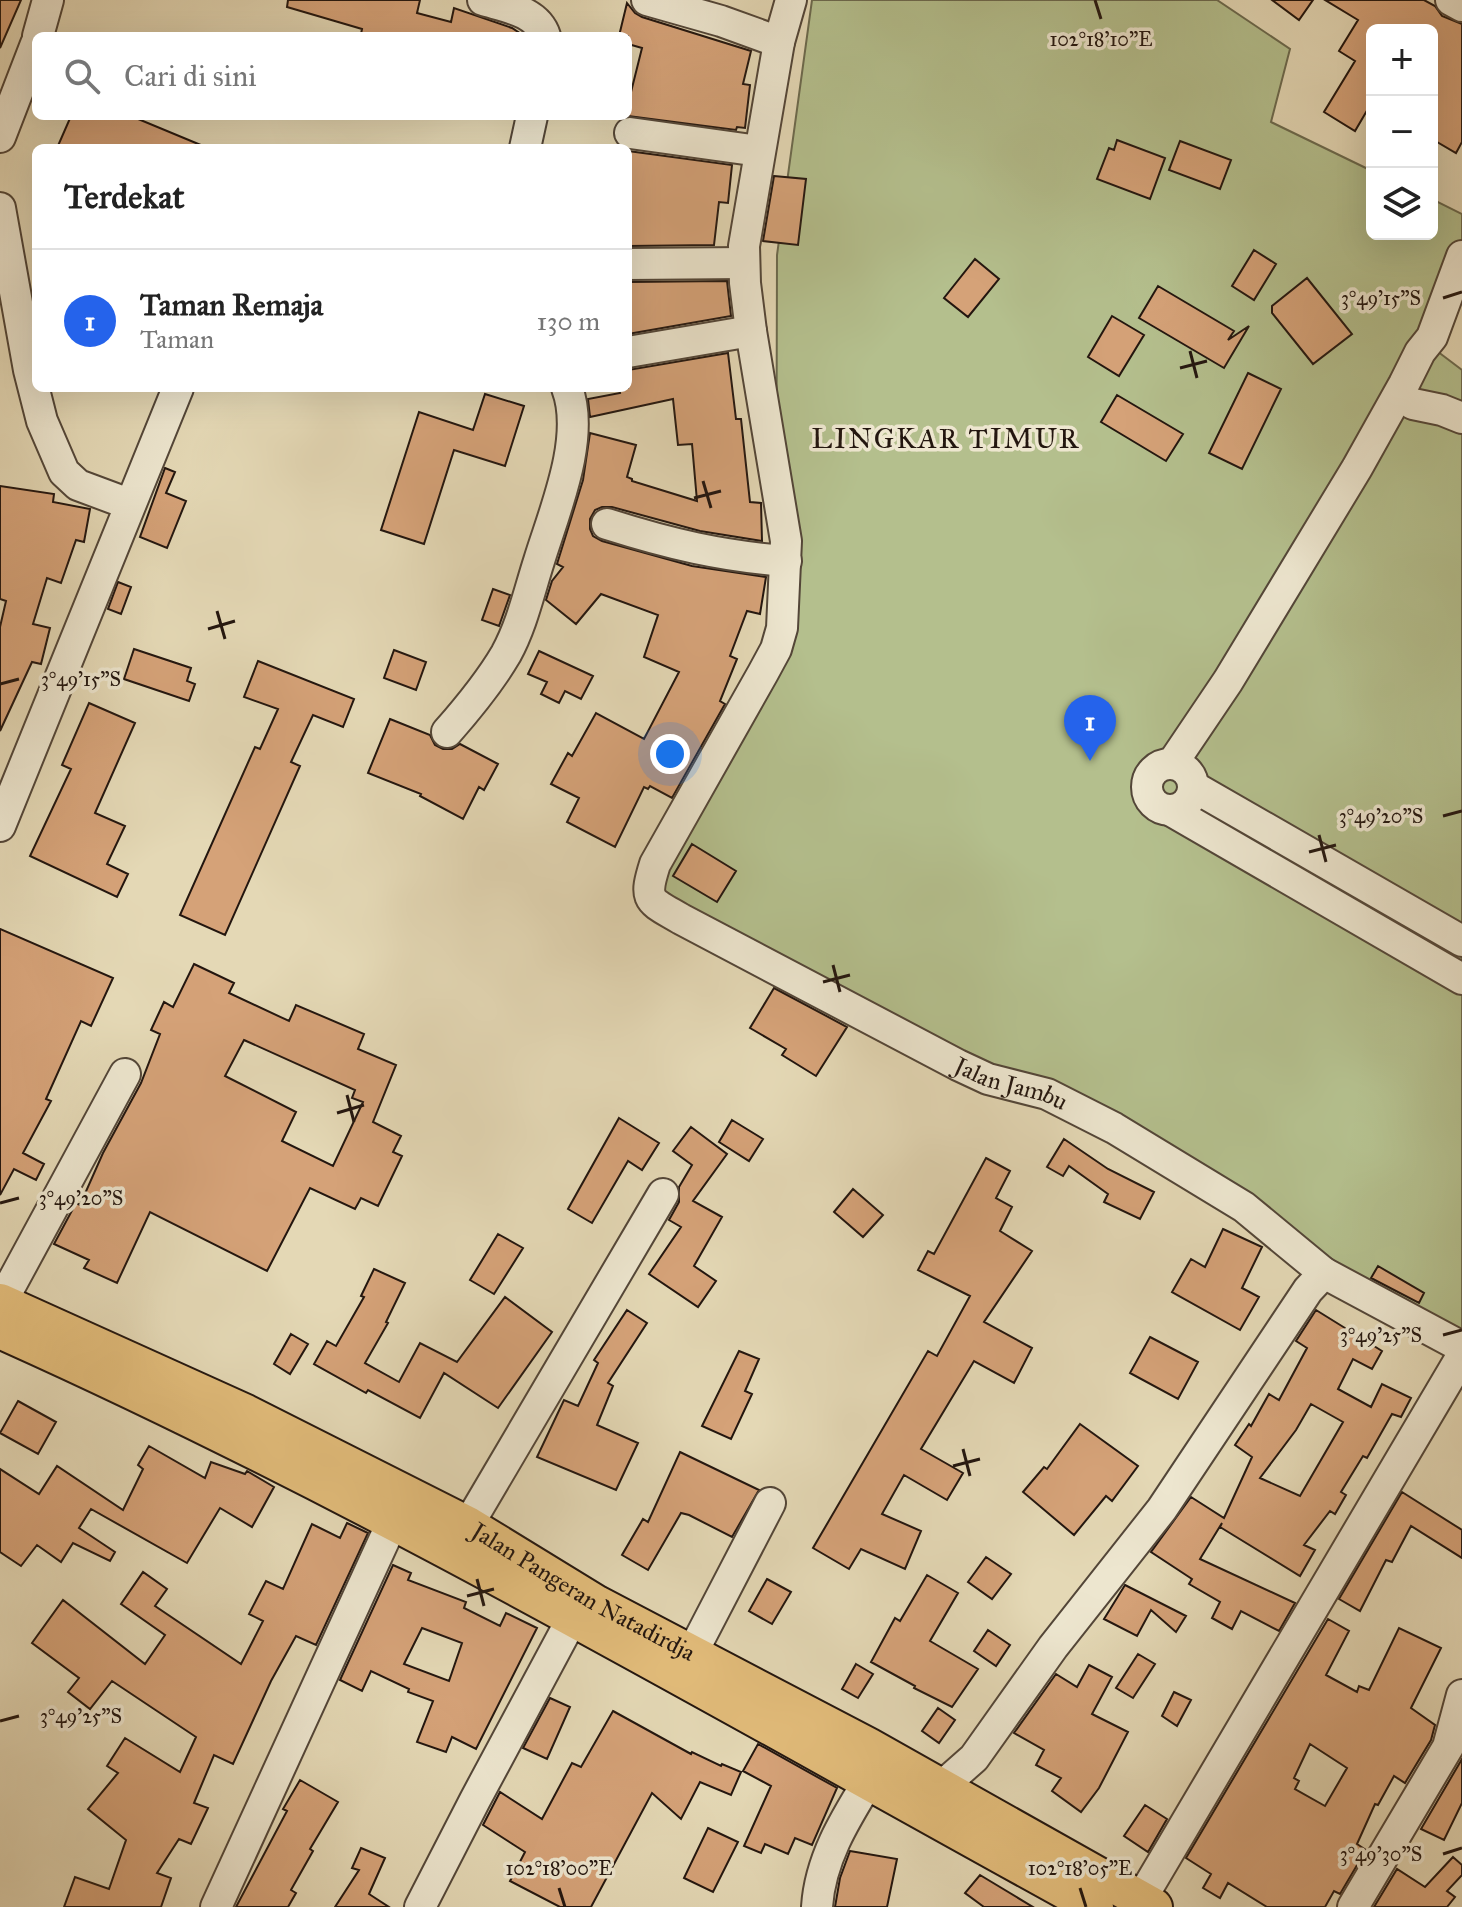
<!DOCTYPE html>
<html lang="id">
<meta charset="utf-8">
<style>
:root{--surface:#fff;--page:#f2f2f2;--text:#222;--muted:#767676;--line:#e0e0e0;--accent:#2563eb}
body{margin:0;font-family:"IM FELL Great Primer",serif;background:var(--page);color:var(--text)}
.controls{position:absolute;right:24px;top:24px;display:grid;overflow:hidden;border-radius:12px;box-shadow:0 8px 32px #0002}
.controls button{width:72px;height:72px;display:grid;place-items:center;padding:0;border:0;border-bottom:2px solid var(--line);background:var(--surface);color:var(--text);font:40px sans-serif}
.you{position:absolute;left:670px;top:754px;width:28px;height:28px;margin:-20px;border:6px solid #fff;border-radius:50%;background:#1a73e8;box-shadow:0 0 0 12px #1a73e833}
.badge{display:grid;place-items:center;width:52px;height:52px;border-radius:50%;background:var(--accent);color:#fff;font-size:26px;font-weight:700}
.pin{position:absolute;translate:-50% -66px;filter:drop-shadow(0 2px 4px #0008)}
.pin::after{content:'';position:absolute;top:42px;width:28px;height:24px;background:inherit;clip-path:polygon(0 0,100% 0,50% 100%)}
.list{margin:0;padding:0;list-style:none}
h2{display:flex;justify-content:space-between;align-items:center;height:104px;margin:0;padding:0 32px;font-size:34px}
h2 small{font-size:26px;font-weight:400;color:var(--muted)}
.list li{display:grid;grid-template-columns:52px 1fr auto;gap:24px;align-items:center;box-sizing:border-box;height:144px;padding:0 32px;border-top:2px solid var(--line)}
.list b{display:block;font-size:30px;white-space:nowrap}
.list p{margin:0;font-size:26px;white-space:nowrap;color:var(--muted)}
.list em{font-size:26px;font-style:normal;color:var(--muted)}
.icon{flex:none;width:44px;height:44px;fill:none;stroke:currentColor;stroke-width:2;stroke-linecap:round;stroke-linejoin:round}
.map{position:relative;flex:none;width:1462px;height:1907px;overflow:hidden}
.search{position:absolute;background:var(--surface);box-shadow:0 8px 32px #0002;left:32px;top:32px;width:600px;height:88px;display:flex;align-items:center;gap:20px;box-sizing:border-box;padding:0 28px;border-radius:12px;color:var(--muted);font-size:30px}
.panel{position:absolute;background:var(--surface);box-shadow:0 8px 32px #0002;left:32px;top:144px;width:600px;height:248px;border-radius:12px}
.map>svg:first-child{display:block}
</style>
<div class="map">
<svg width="1462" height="1907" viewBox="0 0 1462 1907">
<rect width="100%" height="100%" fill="#e4d8b5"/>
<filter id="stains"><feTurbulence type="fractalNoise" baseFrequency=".0025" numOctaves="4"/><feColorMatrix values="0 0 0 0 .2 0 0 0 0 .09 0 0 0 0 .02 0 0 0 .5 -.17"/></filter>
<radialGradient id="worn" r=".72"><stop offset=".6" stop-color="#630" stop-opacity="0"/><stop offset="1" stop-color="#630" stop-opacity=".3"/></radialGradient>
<path fill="#b4bf8d" stroke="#6c6a4e" stroke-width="2" d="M812 0H1217L1290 49 1271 122 1372 171V234H1432V199L1462 214V246L1425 342 1462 370V1336L658 893 776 629 777 255Z"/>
<path fill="#d5a278" stroke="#23160f" stroke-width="2" fill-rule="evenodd" d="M0 0H21L0 48Z
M288 0H420L417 13 451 22 454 8 512 28 524 36H370L361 34 362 29 287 7Z
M1272 0H1313L1299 20Z
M1325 0H1424L1435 6 1442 16 1462 24V142L1456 153 1432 139V30H1372V102L1355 131 1324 112 1355 61 1339 51 1358 20Z
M627 3 635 13 642 17 751 51 743 84 750 85 745 128 737 127 736 130 628 116V104L642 48 628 44V36H619Z
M71 116H131L208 148H57Z
M1117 140 1165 158 1150 199 1097 179 1109 148 1114 150Z
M1180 141 1231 160 1220 189 1169 170Z
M628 151 732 165 728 203 719 202 714 245 628 246Z
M774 176 806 179 798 245 763 241Z
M1254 250 1276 264 1254 300 1232 286Z
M975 259 999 279 968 317 944 298Z
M1307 278 1352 334 1313 364 1272 313V306Z
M727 281 731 316 628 334V282Z
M1158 286 1234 331 1228 340 1249 326 1224 368 1139 318Z
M1112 316 1144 335 1119 376 1088 357Z
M728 353 736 419H741L750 502 761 503 762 541 700 531 612 507H602L595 510 590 519V529L593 536 602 541 692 566 766 577 760 614 747 611 730 656 737 659 720 701 725 704 672 798 650 786 648 789 644 787 615 847 567 822 579 798 551 784 568 753 572 756 596 713 644 739 679 672 644 657 658 615 601 594 576 624 546 600 552 581 563 567 557 564 583 480 590 433 636 445 627 477 632 479V481L697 501 692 444 678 445 673 399 590 417 588 399 620 393 619 388H628V370Z
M1248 373 1281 389 1242 469 1209 453Z
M485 394 524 406 505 466 454 450 424 544 381 530 419 412 473 430Z
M1117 395 1183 434 1166 461 1101 422Z
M165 468 175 472 166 493 186 501 167 548 140 537Z
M0 486 54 494 53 502 90 509 84 542 76 540 61 583 47 578 33 624 50 628 41 664 32 662 0 731V627L6 601 0 599Z
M118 582 131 587 121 614 108 609Z
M493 589 510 595 499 626 482 620Z
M134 649 191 668 187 681 195 684 189 701 124 679Z
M394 650 426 662 416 690 384 678Z
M539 651 593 676 581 699 565 691 559 703 541 694 547 682 528 674Z
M258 661 354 699 343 727 313 715 291 762 300 766 225 935 180 915 255 747 260 749 278 709 244 697Z
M89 703 135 723 95 813 125 826 107 864 128 874 117 897 30 856 71 769 62 765Z
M390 719 430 735 435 745 443 749H452L460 744 498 764 484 790 479 787 463 819 420 796 421 794 368 773Z
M692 844 736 871 717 902 673 876Z
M0 929 113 978 91 1026 81 1021 46 1099 51 1101 23 1153 44 1164 36 1180 14 1169 0 1195Z
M194 964 234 983 229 993 289 1021 296 1005 364 1034 358 1049 396 1065 373 1122 401 1136 393 1152 402 1156 378 1206 361 1198 355 1209 310 1188 267 1271 150 1212 117 1283 84 1268 89 1260 54 1244 76 1203 80 1205 103 1153 141 1083 160 1034 151 1030 164 1002 173 1007ZM244 1040 355 1090 352 1098 363 1102 333 1166 282 1141 296 1112 225 1076Z
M774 988 847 1027 816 1076 782 1055 786 1049 750 1028Z
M619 1118 659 1143 642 1170 628 1161 592 1223 568 1209Z
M732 1120 763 1139 749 1161 719 1142Z
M691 1127 727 1154 693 1201 722 1217 694 1266 716 1281 698 1307 649 1274 681 1227 669 1220 679 1202V1187L692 1165 673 1151Z
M1064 1139 1108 1169 1154 1192 1140 1219 1104 1202 1108 1194 1069 1166 1063 1176 1047 1167Z
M986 1158 1010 1171 996 1198 1012 1207 1000 1231 1032 1251 984 1322 1032 1348 1014 1383 974 1361 921 1449 963 1473 947 1500 904 1475 882 1514 921 1531 905 1569 861 1549 849 1569 813 1548 928 1351 937 1356 970 1296 918 1270 928 1251 934 1254Z
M853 1189 883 1215 863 1237 834 1212Z
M1223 1229 1262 1247 1242 1288 1259 1297 1240 1330 1172 1292 1191 1259 1205 1267Z
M498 1234 523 1248 494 1294 470 1280Z
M1378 1266 1424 1293 1419 1303 1371 1278Z
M374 1269 405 1283 386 1322 388 1323 365 1363 399 1382 420 1343 457 1362 505 1297 552 1332 498 1408 444 1373 420 1418 368 1390 366 1393 314 1364 327 1341 336 1346 364 1297 361 1296Z
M627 1310 647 1323 608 1383 613 1386 597 1425 638 1443 616 1490 537 1457 564 1400 578 1406 598 1363 594 1360Z
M1316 1310 1382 1351 1372 1369 1353 1359 1338 1389 1371 1407 1382 1384 1411 1398 1401 1417 1392 1414 1367 1458 1363 1456 1341 1492 1346 1495 1335 1514 1330 1511 1304 1545 1315 1550 1300 1576 1220 1527 1222 1523 1200 1559 1295 1603 1279 1631 1241 1611 1232 1629 1212 1618 1220 1602 1189 1584 1192 1579 1151 1552 1191 1497 1224 1518 1252 1457 1235 1445 1249 1424 1251 1426 1269 1394 1279 1400 1307 1348 1296 1341ZM1311 1404 1343 1422 1300 1496 1260 1478 1296 1430Z
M291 1334 308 1344 290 1374 274 1364Z
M1150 1337 1198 1362 1178 1399 1130 1373Z
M739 1351 759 1359 745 1391 752 1394 731 1439 702 1426Z
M18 1401 56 1422 38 1454 0 1433Z
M1080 1424 1138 1466 1112 1501 1106 1496 1074 1535 1023 1492 1044 1467 1047 1469Z
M149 1446 205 1478 211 1462 245 1474 247 1471 274 1487 252 1527 220 1508 187 1563 91 1509 79 1528 115 1552 110 1561 73 1543 61 1562 37 1545 21 1566 0 1552V1469L39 1494 57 1466 123 1510 143 1469 138 1465Z
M680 1452 759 1490 732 1537 689 1515 681 1513 648 1570 622 1555 643 1519 648 1522Z
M1402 1492 1462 1530V1558L1411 1526 1392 1562 1386 1560 1360 1611 1339 1599Z
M347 1523 368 1533 316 1645 296 1636 271 1681 233 1764 214 1755 194 1803 208 1808 191 1844 179 1839 157 1873 171 1878 161 1907H64L75 1877 109 1889 126 1840 88 1809 118 1773 107 1766 125 1738 180 1772 196 1737 112 1681 90 1709 68 1692 79 1678 32 1643 63 1600 145 1664 165 1635 121 1604 143 1572 167 1589 155 1606 241 1664 263 1621 249 1614 266 1581 283 1589 312 1524 340 1538Z
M986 1557 1011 1574 992 1599 968 1582Z
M393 1565 411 1573 408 1580 466 1602 464 1608 500 1626 506 1613 537 1628 476 1749 452 1737 446 1752 417 1742 433 1701 408 1692 409 1689 371 1671 362 1691 340 1680ZM422 1628 462 1643 449 1681 404 1664Z
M927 1575 958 1593 930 1641 978 1669 952 1707 914 1688 915 1686 871 1662 895 1618 900 1621Z
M767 1579 791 1592 772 1624 749 1611Z
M1125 1585 1186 1616 1176 1632 1151 1610 1137 1636 1104 1619Z
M1328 1619 1349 1631 1326 1675 1357 1692 1359 1686 1369 1690 1399 1628 1441 1648 1411 1708 1435 1725 1431 1740 1405 1783 1394 1776 1378 1805 1375 1804 1357 1844 1366 1850 1340 1894 1334 1891 1325 1907H1267L1228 1883 1220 1898 1203 1888 1211 1874 1186 1858ZM1310 1744 1347 1768 1325 1806 1295 1789 1299 1781 1294 1778Z
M988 1630 1010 1645 996 1666 974 1651Z
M1138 1654 1155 1664 1133 1698 1116 1688Z
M856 1664 873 1674 858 1698 842 1689Z
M1089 1665 1112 1677 1092 1714 1128 1732 1099 1788 1081 1812 1052 1791 1061 1778 1036 1765 1044 1750 1014 1733 1056 1674 1077 1687Z
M1174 1692 1191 1700 1177 1726 1162 1716Z
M550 1698 570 1707 547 1759 523 1748Z
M938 1708 955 1720 939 1743 922 1731Z
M613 1711 691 1754 692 1752 721 1766 722 1764 741 1772 731 1795 700 1782 681 1819 652 1793 591 1907H560L510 1881 525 1852 483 1825 500 1792 542 1819 572 1763 581 1767Z
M758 1744 837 1788 812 1845 795 1838 788 1854 765 1844 761 1853 744 1846 771 1786 743 1771Z
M1462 1759V1803L1444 1840 1421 1829Z
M300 1780 338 1802 310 1849 313 1851 291 1890 296 1893 288 1907H236L287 1811 283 1809Z
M1145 1805 1167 1819 1148 1852 1124 1836Z
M708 1828 738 1842 713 1892 684 1878Z
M361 1848 385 1858 369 1894 389 1907H335L359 1870 352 1868Z
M850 1851 897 1859 887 1907H835L840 1878Z
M1453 1857 1462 1865V1875L1447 1891 1455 1897 1447 1907H1374L1397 1869 1425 1887Z
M980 1875 1033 1907H984L965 1893Z"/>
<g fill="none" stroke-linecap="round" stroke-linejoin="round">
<g stroke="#534638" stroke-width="34">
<g id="minor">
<path d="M483 0C506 7 537 11 545 36"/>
<path d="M647 0 721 21 779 42"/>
<path id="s1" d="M791 0 779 42 744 246 745 283 751 331 786 541 782 628 776 649 763 673 655 864C643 902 649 900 681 919L958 1065 988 1079 1047 1094 1114 1128 1244 1207 1324 1273"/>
<path d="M1451 0 1462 6"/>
<path d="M38 36 48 0"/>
<path d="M630 133 759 151"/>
<path d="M0 137 36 44"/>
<path d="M525 148 532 116"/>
<path d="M0 208 29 370 42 421 64 472 78 485 129 504"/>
<path d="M628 264 744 263"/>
<path d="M628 352 751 331"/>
<path d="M1413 404 1442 410 1462 418"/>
<path d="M607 524C670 544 721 556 786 561"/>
<path d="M447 732C469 707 489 683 506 654 522 625 529 592 539 561 554 512 586 438 567 388"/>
<path d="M1172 764 1228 681 1357 468 1404 384 1420 352 1432 337 1462 256"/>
<circle cx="1170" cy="787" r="23"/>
<path d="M1194 787 1462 941"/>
<path d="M1170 810 1462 979"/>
<path d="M0 826 178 388"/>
<path d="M1 1303 125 1074"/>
<path d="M468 1525 663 1194"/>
<path d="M691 1655 770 1503"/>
<path d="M940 1788 974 1758 1053 1647 1162 1509 1308 1290 1324 1273 1462 1347"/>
<path d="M1141 1899 1462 1356"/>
<path d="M216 1907 392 1523"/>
<path d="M420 1907 475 1800 572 1619"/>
<path d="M817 1907C820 1860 844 1821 868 1782"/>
<path d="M1353 1907 1448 1747 1462 1695"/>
</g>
</g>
<g stroke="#23160f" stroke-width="40">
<g id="major">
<path id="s2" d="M0 1302 246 1413 468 1525 597 1604 868 1746 1154 1907"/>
<path d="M0 1330C376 1498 734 1709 1095 1907"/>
</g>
</g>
<use href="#minor" stroke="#ede6cf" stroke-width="30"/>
<use href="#major" stroke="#e2bc7a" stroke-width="36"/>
</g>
<path fill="none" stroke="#23160f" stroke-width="3" d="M1095 0 1101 19M1443 298 1462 292M1190 351 1197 378M1180 368 1207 361M703 481 711 508M694 498 721 491M217 611 225 639M208 629 235 621M0 684 19 679M1443 816 1462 811M1319 835 1326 862M1309 852 1336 845M833 965 840 992M823 982 850 975M347 1095 354 1122M337 1113 364 1105M0 1203 19 1198M1443 1335 1462 1330M963 1449 970 1476M953 1466 980 1459M477 1579 484 1606M467 1596 494 1589M0 1721 19 1716M1443 1854 1462 1848M559 1888 565 1907M1080 1888 1086 1907"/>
<g text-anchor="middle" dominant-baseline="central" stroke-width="7" stroke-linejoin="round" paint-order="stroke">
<g font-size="24" fill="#23160f" stroke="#ede6cf">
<text stroke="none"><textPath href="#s1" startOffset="1346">Jalan Jambu</textPath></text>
<text stroke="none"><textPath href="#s2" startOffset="652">Jalan Pangeran Natadirdja</textPath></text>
</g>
<g font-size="28" letter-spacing="2" fill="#23160f" stroke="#ede6cf">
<text x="946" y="438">LINGKAR TIMUR</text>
</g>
</g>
<g font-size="20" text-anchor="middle" fill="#23160f" stroke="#ede6cf" stroke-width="7" stroke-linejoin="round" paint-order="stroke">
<text x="1101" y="46">102°18'10"E</text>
<text x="1381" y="305">3°49'15"S</text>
<text x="81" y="686">3°49'15"S</text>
<text x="1381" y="823">3°49'20"S</text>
<text x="81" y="1205">3°49'20"S</text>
<text x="1381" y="1342">3°49'25"S</text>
<text x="81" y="1723">3°49'25"S</text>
<text x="1381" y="1861">3°49'30"S</text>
<text x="559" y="1875">102°18'00"E</text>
<text x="1080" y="1875">102°18'05"E</text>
</g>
<rect width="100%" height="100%" filter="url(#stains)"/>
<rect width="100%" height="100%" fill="url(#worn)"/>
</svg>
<div class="controls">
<button>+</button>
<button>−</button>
<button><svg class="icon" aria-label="layers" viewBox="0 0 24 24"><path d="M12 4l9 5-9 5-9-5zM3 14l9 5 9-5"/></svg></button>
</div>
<div class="you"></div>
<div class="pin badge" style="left:1090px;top:761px">1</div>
<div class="search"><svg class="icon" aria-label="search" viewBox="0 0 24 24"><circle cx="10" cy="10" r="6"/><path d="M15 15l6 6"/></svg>Cari di sini</div>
<section class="panel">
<h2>Terdekat<small></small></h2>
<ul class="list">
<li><span class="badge">1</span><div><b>Taman Remaja</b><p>Taman</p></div><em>130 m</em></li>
</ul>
</section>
</div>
